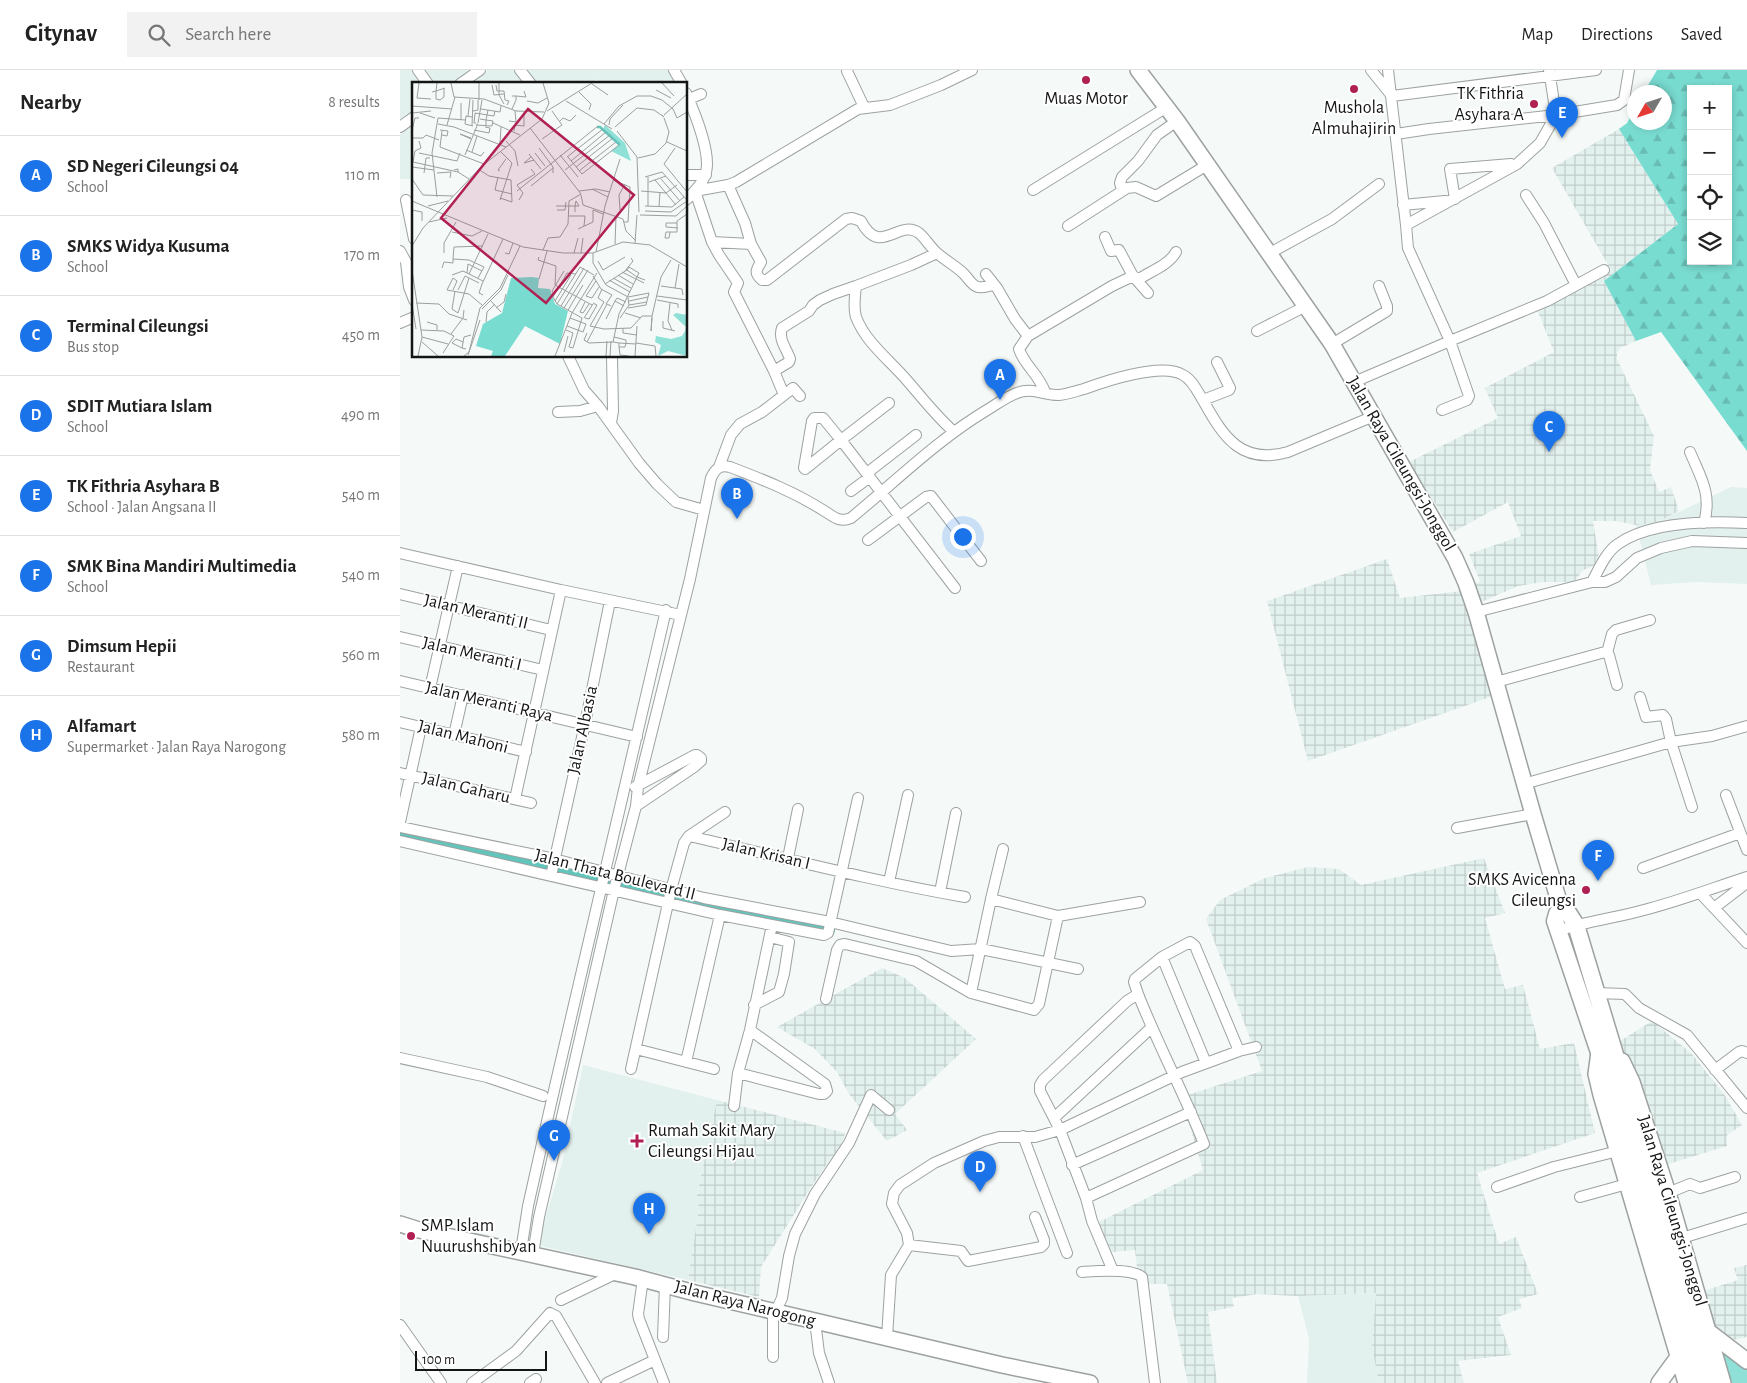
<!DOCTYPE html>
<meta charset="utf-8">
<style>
:root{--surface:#fff;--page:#f2f2f2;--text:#222;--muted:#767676;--line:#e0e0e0;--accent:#1a73e8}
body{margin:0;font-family:"Alegreya Sans",sans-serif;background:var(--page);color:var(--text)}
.controls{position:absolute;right:15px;top:15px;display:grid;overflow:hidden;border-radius:0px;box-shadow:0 2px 8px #0003}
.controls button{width:45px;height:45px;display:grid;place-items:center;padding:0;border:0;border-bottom:1px solid var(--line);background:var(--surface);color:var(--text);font:25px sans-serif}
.compass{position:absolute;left:1227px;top:15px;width:45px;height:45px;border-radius:50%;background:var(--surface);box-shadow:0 2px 8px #0003;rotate:231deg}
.scale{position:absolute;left:15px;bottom:12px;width:132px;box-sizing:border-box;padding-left:5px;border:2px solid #141615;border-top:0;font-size:14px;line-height:18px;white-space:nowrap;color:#141615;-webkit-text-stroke:4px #fff;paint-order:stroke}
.you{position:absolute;left:562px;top:466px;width:18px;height:18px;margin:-12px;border:4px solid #fff;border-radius:50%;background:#1a73e8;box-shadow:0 0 0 8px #1a73e833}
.badge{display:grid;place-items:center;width:32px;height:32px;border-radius:50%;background:var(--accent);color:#fff;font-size:16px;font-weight:700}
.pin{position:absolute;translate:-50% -41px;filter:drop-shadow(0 1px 2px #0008)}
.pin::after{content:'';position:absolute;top:26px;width:18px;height:15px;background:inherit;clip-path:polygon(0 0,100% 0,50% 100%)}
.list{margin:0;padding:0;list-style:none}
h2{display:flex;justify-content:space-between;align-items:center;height:65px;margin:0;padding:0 20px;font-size:21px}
h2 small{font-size:16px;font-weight:400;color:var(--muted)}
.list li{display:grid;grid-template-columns:32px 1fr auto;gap:15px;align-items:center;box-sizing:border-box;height:80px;padding:0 20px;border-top:1px solid var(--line)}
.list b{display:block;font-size:19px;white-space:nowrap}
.list p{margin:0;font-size:16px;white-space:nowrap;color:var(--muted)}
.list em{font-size:16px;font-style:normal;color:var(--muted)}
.icon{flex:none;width:28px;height:28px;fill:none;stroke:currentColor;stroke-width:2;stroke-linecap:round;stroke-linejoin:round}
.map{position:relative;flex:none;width:1347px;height:1313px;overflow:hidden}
header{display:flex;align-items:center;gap:30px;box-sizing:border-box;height:70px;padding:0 25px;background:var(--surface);border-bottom:1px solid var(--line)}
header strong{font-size:24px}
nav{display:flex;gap:28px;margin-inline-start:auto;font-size:18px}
.search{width:350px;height:45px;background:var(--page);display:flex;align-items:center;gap:12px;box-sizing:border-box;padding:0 18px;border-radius:0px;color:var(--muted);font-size:19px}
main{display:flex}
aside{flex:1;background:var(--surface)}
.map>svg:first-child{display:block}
</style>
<header>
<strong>Citynav</strong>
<div class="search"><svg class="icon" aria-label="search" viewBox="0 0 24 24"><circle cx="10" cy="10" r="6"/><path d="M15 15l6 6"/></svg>Search here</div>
<nav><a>Map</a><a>Directions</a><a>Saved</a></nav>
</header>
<main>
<aside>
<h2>Nearby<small>8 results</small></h2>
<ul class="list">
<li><span class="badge">A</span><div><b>SD Negeri Cileungsi 04</b><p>School</p></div><em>110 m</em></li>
<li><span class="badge">B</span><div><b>SMKS Widya Kusuma</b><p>School</p></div><em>170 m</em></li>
<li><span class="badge">C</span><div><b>Terminal Cileungsi</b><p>Bus stop</p></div><em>450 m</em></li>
<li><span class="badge">D</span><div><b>SDIT Mutiara Islam</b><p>School</p></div><em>490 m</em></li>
<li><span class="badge">E</span><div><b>TK Fithria Asyhara B</b><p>School · Jalan Angsana II</p></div><em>540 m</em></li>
<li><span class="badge">F</span><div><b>SMK Bina Mandiri Multimedia</b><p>School</p></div><em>540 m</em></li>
<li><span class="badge">G</span><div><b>Dimsum Hepii</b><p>Restaurant</p></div><em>560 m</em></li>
<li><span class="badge">H</span><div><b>Alfamart</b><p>Supermarket · Jalan Raya Narogong</p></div><em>580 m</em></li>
</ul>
</aside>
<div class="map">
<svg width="1347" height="1313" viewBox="0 0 1347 1313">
<defs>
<pattern id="industrial-grid" width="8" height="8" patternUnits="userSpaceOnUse" patternTransform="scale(1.25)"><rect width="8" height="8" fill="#e2f0ee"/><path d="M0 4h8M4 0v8" fill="none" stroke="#c1cdcb"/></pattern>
<pattern id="forest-firs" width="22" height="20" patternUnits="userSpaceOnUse" patternTransform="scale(1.25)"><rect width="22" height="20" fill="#79dcd1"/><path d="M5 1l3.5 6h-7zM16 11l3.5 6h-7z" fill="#68bcb3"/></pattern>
<pattern id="park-tufts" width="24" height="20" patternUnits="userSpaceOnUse" patternTransform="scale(1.25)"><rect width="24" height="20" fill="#8fe0d7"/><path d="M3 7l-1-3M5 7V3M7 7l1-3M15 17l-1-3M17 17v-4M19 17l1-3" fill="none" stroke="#7abfb8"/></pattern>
</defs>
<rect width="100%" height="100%" fill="#f5faf9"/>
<path fill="#e2f0ee" d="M0 0H72L53 14H14V43L0 53Z
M88 0H113L123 14H69Z
M126 0H269L274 12 272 14H201L197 9 190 14H136Z
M14 54V131H12L10 109H0V64Z
M1331 417 1347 418V514L1296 512 1251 515 1236 455 1258 452Z
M183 995 317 1030 297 1124 299 1138 288 1210 137 1175 162 1093Z
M976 1223 972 1277 979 1313H907L909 1269 898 1226Z"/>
<path fill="url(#industrial-grid)" d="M1219 59 1278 154 1204 211 1236 271 1220 278 1217 283V289L1254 366 1250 400 1259 422 1271 417 1279 441 1258 452 1236 455 1216 451H1193L1200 494 1183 500 1174 512H1143L1118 516 1070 537 1096 625 908 691 867 531 987 489 1000 528 1062 521 1080 511 1069 484 1121 466 1108 432 1053 462 1009 392 1098 348 1085 318 1154 282 1138 242 1186 216 1211 200 1152 98Z
M1084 788 1105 843 1085 848 1105 919 1123 915 1140 979 1174 973 1195 1063 1077 1103 1099 1174 1116 1167 1138 1224 1119 1229 1122 1238 1098 1247 1111 1285 1058 1291 1064 1313H979L972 1277 976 1223 898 1226 857 1224 832 1228 834 1237 808 1242 817 1313H788L767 1214H739L735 1180 702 1183 693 1155 803 1100 781 1027 862 1001 806 849 820 830 865 808 908 797 939 799 961 815Z
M482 898 505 908 576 969 495 1044 507 1060 487 1071 449 1024 437 1002 415 979 377 957Z
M1252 951 1291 983 1324 1024 1342 1055 1327 1065V1076L1262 1096 1256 1086 1220 971Z
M317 1030 445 1063 439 1083 430 1089 408 1122 361 1197 359 1227 288 1210 299 1138 297 1125Z
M1347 1195V1267L1319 1273 1300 1222 1338 1210 1334 1198Z"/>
<path fill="url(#forest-firs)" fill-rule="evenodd" d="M1257 0H1347V381L1261 262 1236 271 1204 211 1278 154 1219 59 1227 53 1234 40V52H1264V22H1244ZM1291 19H1328V191H1291Z"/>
<path fill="url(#park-tufts)" d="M1319 1273 1347 1295V1313H1332Z"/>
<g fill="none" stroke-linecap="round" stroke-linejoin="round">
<path stroke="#62c5bb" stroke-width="16" d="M0 763 427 860"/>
<g stroke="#9da2a1" stroke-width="12">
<path id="minor" d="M18 0 28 14
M120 0 131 14
M274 0 282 14
M971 0 992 26 1196 0
M988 0 1006 155
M447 1 464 37
M60 14 80 0
M286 23C294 41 313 87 305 105 302 115 293 123 286 130
M289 29 301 24
M0 57 14 47
M996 64 1029 59 1156 45 1217 35 1224 30 1229 0
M286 105H306
M328 115 345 153 351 174 361 192C356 200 354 203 362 210H367L446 149 452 148 461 151C480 188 499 148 519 163 526 169 530 177 537 183 546 191 556 196 564 204 568 208 572 216 578 217 582 218 588 216 593 215
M633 120 767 37
M722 120 720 113 722 107 738 91 757 65 777 51
M295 121 312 172 319 185 338 213 334 222 374 301 384 325 362 342 340 354 331 365 319 397
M295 121 328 115 336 112 458 39 490 35 541 15 572 0
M1126 125 1144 153 1176 215
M1055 129 1050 99 1111 94
M6 130 14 169
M1003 135 1045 131
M668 156 727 118 736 117 756 126 807 95
M705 167 711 181 719 180 733 206 739 209C751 201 769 195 776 182
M312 172 351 174
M0 181 6 192 9 217 14 230
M537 183 511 195 456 216C455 226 453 237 456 247 465 271 487 288 504 307 520 325 535 345 553 361
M870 183 932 149 979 114
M586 204 597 218 615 249 628 266
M0 253 14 247
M857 261 906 236
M932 274 987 241V236L979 216
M168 286 184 320 198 336 239 393 257 414 276 432 304 440
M374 301 389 292 390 289C387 279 378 270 382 258L409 241 413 235 420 230 433 224 456 216
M954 312 1050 271 1008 178 1006 155 1117 94 1140 73 1156 45 1149 0
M645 322C638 303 624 295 619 279L628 266 712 216 733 206 748 223
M384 325 393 318 400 326
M803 330 829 320 830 318 817 292
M1042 340 1067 330 1069 326 1050 271 1147 231 1204 200
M158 342 180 341 198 336
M211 353 213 341 212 286
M1290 382C1301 408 1312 424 1304 453
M404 398 405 399 441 370 555 518
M404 398 412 351 414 348H423L441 370 489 333
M467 403 516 365
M451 421 470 407
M468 470 526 427 531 426 581 491
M0 483 161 520 115 729
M1192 512C1199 499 1206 482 1218 474 1250 451 1309 451 1347 453
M161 520 281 545
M0 524 151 560
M1076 542 1192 512H1205L1216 507 1237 488 1261 478 1292 471 1347 473
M0 567 143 600
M1207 583 1212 564 1216 560 1250 550
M0 611 237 667
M1096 612 1205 582 1209 585 1217 615
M30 618 58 496
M1240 627 1246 647 1263 645 1266 649 1271 672 1292 737
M0 652 126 682
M54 665 63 625
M0 703 131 733
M1124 714 1271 672 1312 666 1347 656
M235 717 295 685H297L301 688V691L294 697 236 736
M1326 725 1347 780
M0 752 21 657
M0 757 150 788 304 828 430 852 551 881 581 879 678 899
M1057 758 1133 744
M289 766C381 787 472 811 565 827
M0 771 320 845 424 865 428 863 458 728
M388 788 398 739
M1243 798 1340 763
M151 806 185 654 210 531
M489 812 508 725
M540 822 556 743
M1301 824 1347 873
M591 829 603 779
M1314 838 1344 815
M1158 861C1186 851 1216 848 1244 840 1279 831 1313 818 1347 807
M762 887 806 993
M571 923 591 829 658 846
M1196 923 1225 924 1239 938 1287 965 1347 1038
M426 929 437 880 440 875 445 874 516 891 571 923 634 940 639 934 658 846 740 832
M354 935 379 922 384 904 389 872 370 867
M236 979 314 999
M0 988 87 1007 143 1026
M286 992 320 845
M231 999 271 820 284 773 289 766 325 742
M1315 1000 1339 982 1342 981 1347 983
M338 1003 419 1024H424L427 1021 425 1014 350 960
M334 1036 338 1003 350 960 372 855
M654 1048 751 958
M623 1066 667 1183
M672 1095 791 1042
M1097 1117 1154 1097 1218 1081
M1268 1123 1290 1114 1300 1118 1335 1107
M1180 1127 1227 1114
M686 1128 804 1074C784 1023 758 975 738 924
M1282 1168 1347 1148
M509 1175 561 1181 568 1191 641 1177 644 1174V1170L635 1147
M121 1181 128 1136 152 1029 266 540
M133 1184 139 1147 214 820 236 736 238 717 290 509 311 408C315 399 320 394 330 397 364 410 395 422 426 442 434 447 440 453 451 448 495 412 537 370 587 340 597 334 606 327 617 323 631 317 644 325 658 325 666 325 676 321 684 319 706 311 762 292 783 305 793 310 798 323 804 332 824 368 842 395 888 382L974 346
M713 1201 692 1151 686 1128 660 1060 640 1021V1015L643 1010 727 931 738 924 734 912 735 909 762 887 790 872 795 876 839 981
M682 1202C696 1201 731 1198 742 1207L755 1313
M243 1209 238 1244 239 1249 264 1313
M161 1230 217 1203
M415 1251 419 1283 429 1313
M0 1255 41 1313
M263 1267 265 1215
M487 1267 491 1205 509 1175 507 1163 492 1134 494 1123 500 1115 534 1093 584 1071 599 1067H635L660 1060 782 1002 839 981 856 977
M373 1287V1247L382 1228 389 1186 395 1164 415 1124 449 1073 471 1025 489 1040
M72 1313 116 1281 150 1243 156 1246 195 1313
M130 1313 136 1309
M207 1313 255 1290"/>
</g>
<g stroke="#9da2a1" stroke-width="18">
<path id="primary" d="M738 0 777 51 932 274 1055 488 1066 513 1076 542 1133 744 1161 838
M1199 982 1196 1004 1201 1025 1286 1313
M1222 991 1232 1012 1268 1123 1323 1313
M0 1154 19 1160 235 1207 295 1223 415 1251 602 1295 690 1313
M1309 1262 1347 1291
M1259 1313 1278 1287"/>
</g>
<g stroke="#9da2a1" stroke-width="19">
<path id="trunk" d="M1301 1313 1211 1018 1155 851 1157 844 1161 838 1167 841 1176 855 1314 1313"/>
</g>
<use href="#minor" stroke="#fff" stroke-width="10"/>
<use href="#primary" stroke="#fff" stroke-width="15"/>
<use href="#trunk" stroke="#fff" stroke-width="16"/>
</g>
<g fill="#b12053" stroke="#fff" stroke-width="2">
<circle cx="686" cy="10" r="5"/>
<circle cx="954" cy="19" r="5"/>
<circle cx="1134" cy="34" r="5"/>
<circle cx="1186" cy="820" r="5"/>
<path d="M234.5 1063.5h5v5h5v5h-5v5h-5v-5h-5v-5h5z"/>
<circle cx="11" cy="1166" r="5"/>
</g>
<g text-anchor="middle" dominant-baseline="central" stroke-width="4" stroke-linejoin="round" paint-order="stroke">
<g font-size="18" fill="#141615" stroke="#fff" text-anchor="end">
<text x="1124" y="24">TK Fithria<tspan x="1124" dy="21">Asyhara A</tspan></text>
<text x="686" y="29" text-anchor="middle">Muas Motor</text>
<text x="954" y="38" text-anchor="middle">Mushola<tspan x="954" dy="21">Almuhajirin</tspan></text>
<text x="1176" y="810">SMKS Avicenna<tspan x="1176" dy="21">Cileungsi</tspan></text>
<text x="248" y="1061" text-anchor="start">Rumah Sakit Mary<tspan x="248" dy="21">Cileungsi Hijau</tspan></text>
<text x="21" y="1156" text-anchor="start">SMP Islam<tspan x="21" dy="21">Nuurushshibyan</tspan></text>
</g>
<g font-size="18" fill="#141615" stroke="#fff">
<text transform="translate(1001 394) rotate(60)">Jalan Raya Cileungsi-Jonggol</text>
<text transform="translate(76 542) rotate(13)">Jalan Meranti II</text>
<text transform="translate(72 584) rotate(13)">Jalan Meranti I</text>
<text transform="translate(89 632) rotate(13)">Jalan Meranti Raya</text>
<text transform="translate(183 660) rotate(-78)">Jalan Albasia</text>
<text transform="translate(63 667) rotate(14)">Jalan Mahoni</text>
<text transform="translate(66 718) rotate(13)">Jalan Gaharu</text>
<text transform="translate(366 784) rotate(13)">Jalan Krisan I</text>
<text transform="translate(215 805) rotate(14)">Jalan Thata Boulevard II</text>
<text transform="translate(1272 1141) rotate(73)">Jalan Raya Cileungsi-Jonggol</text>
<text transform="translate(345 1234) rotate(14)">Jalan Raya Narogong</text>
</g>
</g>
<g transform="translate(12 12)">
<rect width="275" height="275" fill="#f5faf9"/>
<path d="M120 195 127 196 126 206 138 207 143 222 156 229 148 262 113 244 93 274H79L81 269 64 264 71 242 90 231 99 196Z" fill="#79dcd1"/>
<path d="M193 43 213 61 219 79 199 69 208 62 191 47ZM264 231 275 233V274L256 269 246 274 249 263 243 260 244 254 259 257 270 254 273 249 274 245 261 233Z" fill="#8fe0d7"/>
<path fill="none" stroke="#62c5bb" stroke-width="2.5" d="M185 45H188L208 63"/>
<path fill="none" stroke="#9b9f9e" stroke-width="1" d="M7 1 5 16 19 17M25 1 24 9 33 6M39 1 42 15 72 17 104 29 132 30M67 1V18M87 1V13L92 22M250 1 262 14M180 2 196 13M80 3 82 13 92 12M84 3 85 9H92L93 18 97 19 95 23M244 8 259 16M20 10 24 9V17L28 18 32 15V7M167 10 179 22 177 28M104 14 114 15 112 9M115 19 126 21 135 16M154 19 200 47M0 24 40 27M69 27 88 30 89 24M100 27 104 18V14H100M61 29 66 28V18M135 29 180 1M0 31 19 29M8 31 23 36M252 33 275 12M56 34 58 17M60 35 54 34 53 42 61 44M68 37 74 38 76 28M49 38V21M97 39 104 40 103 29M148 39 151 36 158 39 164 33M64 41H62L63 31 82 34 83 29M66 41 70 18M81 41 108 53M26 42 42 45 94 65M66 42 64 43 80 44 81 39 74 38V43M192 42 207 24 225 14H239L250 18 261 27 265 36 275 30M35 43 43 15M197 43 198 37 211 23M60 44 61 18M203 45 225 26 242 28 252 35 250 33M118 46 169 112 157 119 156 142 148 155 136 156 131 168M0 48 3 36H7M28 48 36 49 35 54 30 53M62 48 77 51 78 46 73 45M30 49 28 65 72 82M102 49 103 43 112 44V30M205 49 225 75 227 130M0 56H11L14 53 27 58M59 57 48 52 59 56M130 57 150 43 140 29M7 59 9 66 3 69 1 80 46 90M94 59 103 69 106 84M255 60 275 69M88 62 89 45M127 66 141 85V91M263 66 252 82 275 110M54 68 69 74 72 70M60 70 65 54M7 71 45 79 48 71M123 71 133 84M117 72 129 87M53 73 65 44M148 73 166 95M119 75 112 81 122 78M155 75 191 47M156 75 170 92 207 63M226 76 243 72 254 61 257 50 252 36M159 79 194 50M0 85 22 88M164 85 201 56M66 87 77 94 99 98 100 120 88 116M42 88 46 87V90L57 97M153 88 198 53M88 89 86 88 94 77M167 89 204 60M12 91 14 76H18M25 91 39 90 38 96M86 95 83 108 100 112M233 95 250 90 274 117M0 97 11 113 41 114M249 97 268 119M201 98 218 105 216 140H212M243 98 264 123M237 100 254 94M119 104 141 86M180 107 196 115M105 109 186 44M167 109 184 107 198 110M229 109 254 111 265 103M169 113 171 123 211 137 214 149 224 159M25 115 20 71 26 36 53 38M88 118 100 81 89 70M107 118 111 111 105 103 123 92 119 87M0 119 79 152M16 124 36 119M144 124H163L164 119 167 124H163V130M233 124 260 125 272 115M236 124V95M247 125 248 110M0 128 10 130V139M145 128H153L154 120M208 128 207 113 213 102M233 129 259 130M259 130 275 119M228 133 264 134 275 124M157 134H173L172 144M17 140 35 136M265 141H254V145L266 146M166 147 181 140V128L191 132M40 150 60 154 70 149M258 150 257 156H253L254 150H265V139L275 132M79 152 111 165 151 171H181L211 160 238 163 275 185M223 161 225 133M203 162 204 135M0 164 11 146 70 84 130 37 137 21 131 1M135 169 132 180 144 184 143 203 180 223M184 170 193 124 208 77M32 171V161L44 140M93 171 97 172 101 161M162 171 166 156M169 171 171 156M181 171V181L194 203 216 215 237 211 234 223 216 226M127 175 126 178 132 180 127 197M186 179 191 188 213 175M30 186 32 180 41 181V177M0 188 10 255 6 274M215 188 217 185 227 191 225 195 233 198M213 189 221 179 219 176M210 190 232 201M55 191 56 182 70 189M57 192 76 152M40 193 51 189 71 199M206 193 221 202M181 194 189 207 200 213 194 222M66 196 72 185 57 178 41 177 42 165 71 164M201 196 219 206M197 198 218 210M184 199 174 214 180 216 187 205M249 204 270 207 271 213M263 206 267 182M190 207 186 216 192 220 178 244 192 247 219 246 230 234H240L249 195 259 178M41 208 45 199 41 196 35 208 57 212 70 223M46 208 53 194 67 201M43 209 40 227 46 231 57 196M142 212 140 209 152 189M71 213 67 211 70 202 91 157M245 214 275 218M78 218 89 230M245 218 266 222V226M143 219 159 193M217 219 236 215M173 220 168 230 171 231 177 222M4 221 27 222 37 232 55 238M258 221 256 239 260 248M0 222 4 247M145 222 168 185 182 193M217 223 235 220M149 224 172 186M212 224 203 219 205 216 214 220M84 226 92 220 94 212M152 226 176 188M70 227 89 208 96 193M156 228 171 203M213 231 229 236M240 234 239 249 240 236M172 236 181 222M173 236 177 237 185 223 181 221M208 236 217 223 216 216M194 237 203 219M251 239V246L263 249M15 240 25 243V248M74 240 75 230 83 222M155 244 171 250 174 242 158 236M211 246V251L225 253M9 248 32 249 42 254 31 271M154 248 161 251 157 265 161 266M175 251 172 258 177 261 201 260 207 232 225 195 215 188 193 202M39 252 51 236 52 228M10 255 36 262M202 255 214 258V261M10 260 26 274M175 260 195 222 199 224M201 260 207 261V265H213L214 261M207 261 224 262M224 261 243 264 244 274M207 265 208 273 217 274M50 266 40 261 44 257 51 260M161 266 170 236 145 222 141 215 155 191 164 192M54 267 50 266 52 255 59 253M152 270 156 254M56 273 68 238M52 274 57 270 68 226 88 206 108 164M143 274 160 231 185 191M194 274 195 259M198 274 199 259M223 274 225 244"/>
<path fill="#b12053" fill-opacity="0.15" stroke="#b12053" stroke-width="2.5" d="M116 27 222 113 134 221 29 136Z"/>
<rect width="275" height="275" fill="none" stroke="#141615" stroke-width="2.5"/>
</g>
</svg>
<div class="controls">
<button>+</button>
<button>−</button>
<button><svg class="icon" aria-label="locate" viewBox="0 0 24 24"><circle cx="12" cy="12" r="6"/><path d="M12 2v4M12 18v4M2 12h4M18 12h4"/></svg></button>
<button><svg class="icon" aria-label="layers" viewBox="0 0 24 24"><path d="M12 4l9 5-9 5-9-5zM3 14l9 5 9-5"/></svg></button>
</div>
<svg class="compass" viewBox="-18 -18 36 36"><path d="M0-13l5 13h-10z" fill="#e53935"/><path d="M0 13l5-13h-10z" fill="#767676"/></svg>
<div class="scale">100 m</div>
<div class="you"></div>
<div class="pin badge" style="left:600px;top:330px">A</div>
<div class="pin badge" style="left:337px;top:449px">B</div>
<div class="pin badge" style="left:1149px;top:382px">C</div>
<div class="pin badge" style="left:580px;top:1122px">D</div>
<div class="pin badge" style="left:1162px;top:68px">E</div>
<div class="pin badge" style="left:1198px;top:811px">F</div>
<div class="pin badge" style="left:154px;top:1091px">G</div>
<div class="pin badge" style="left:249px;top:1164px">H</div>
</div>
</main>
